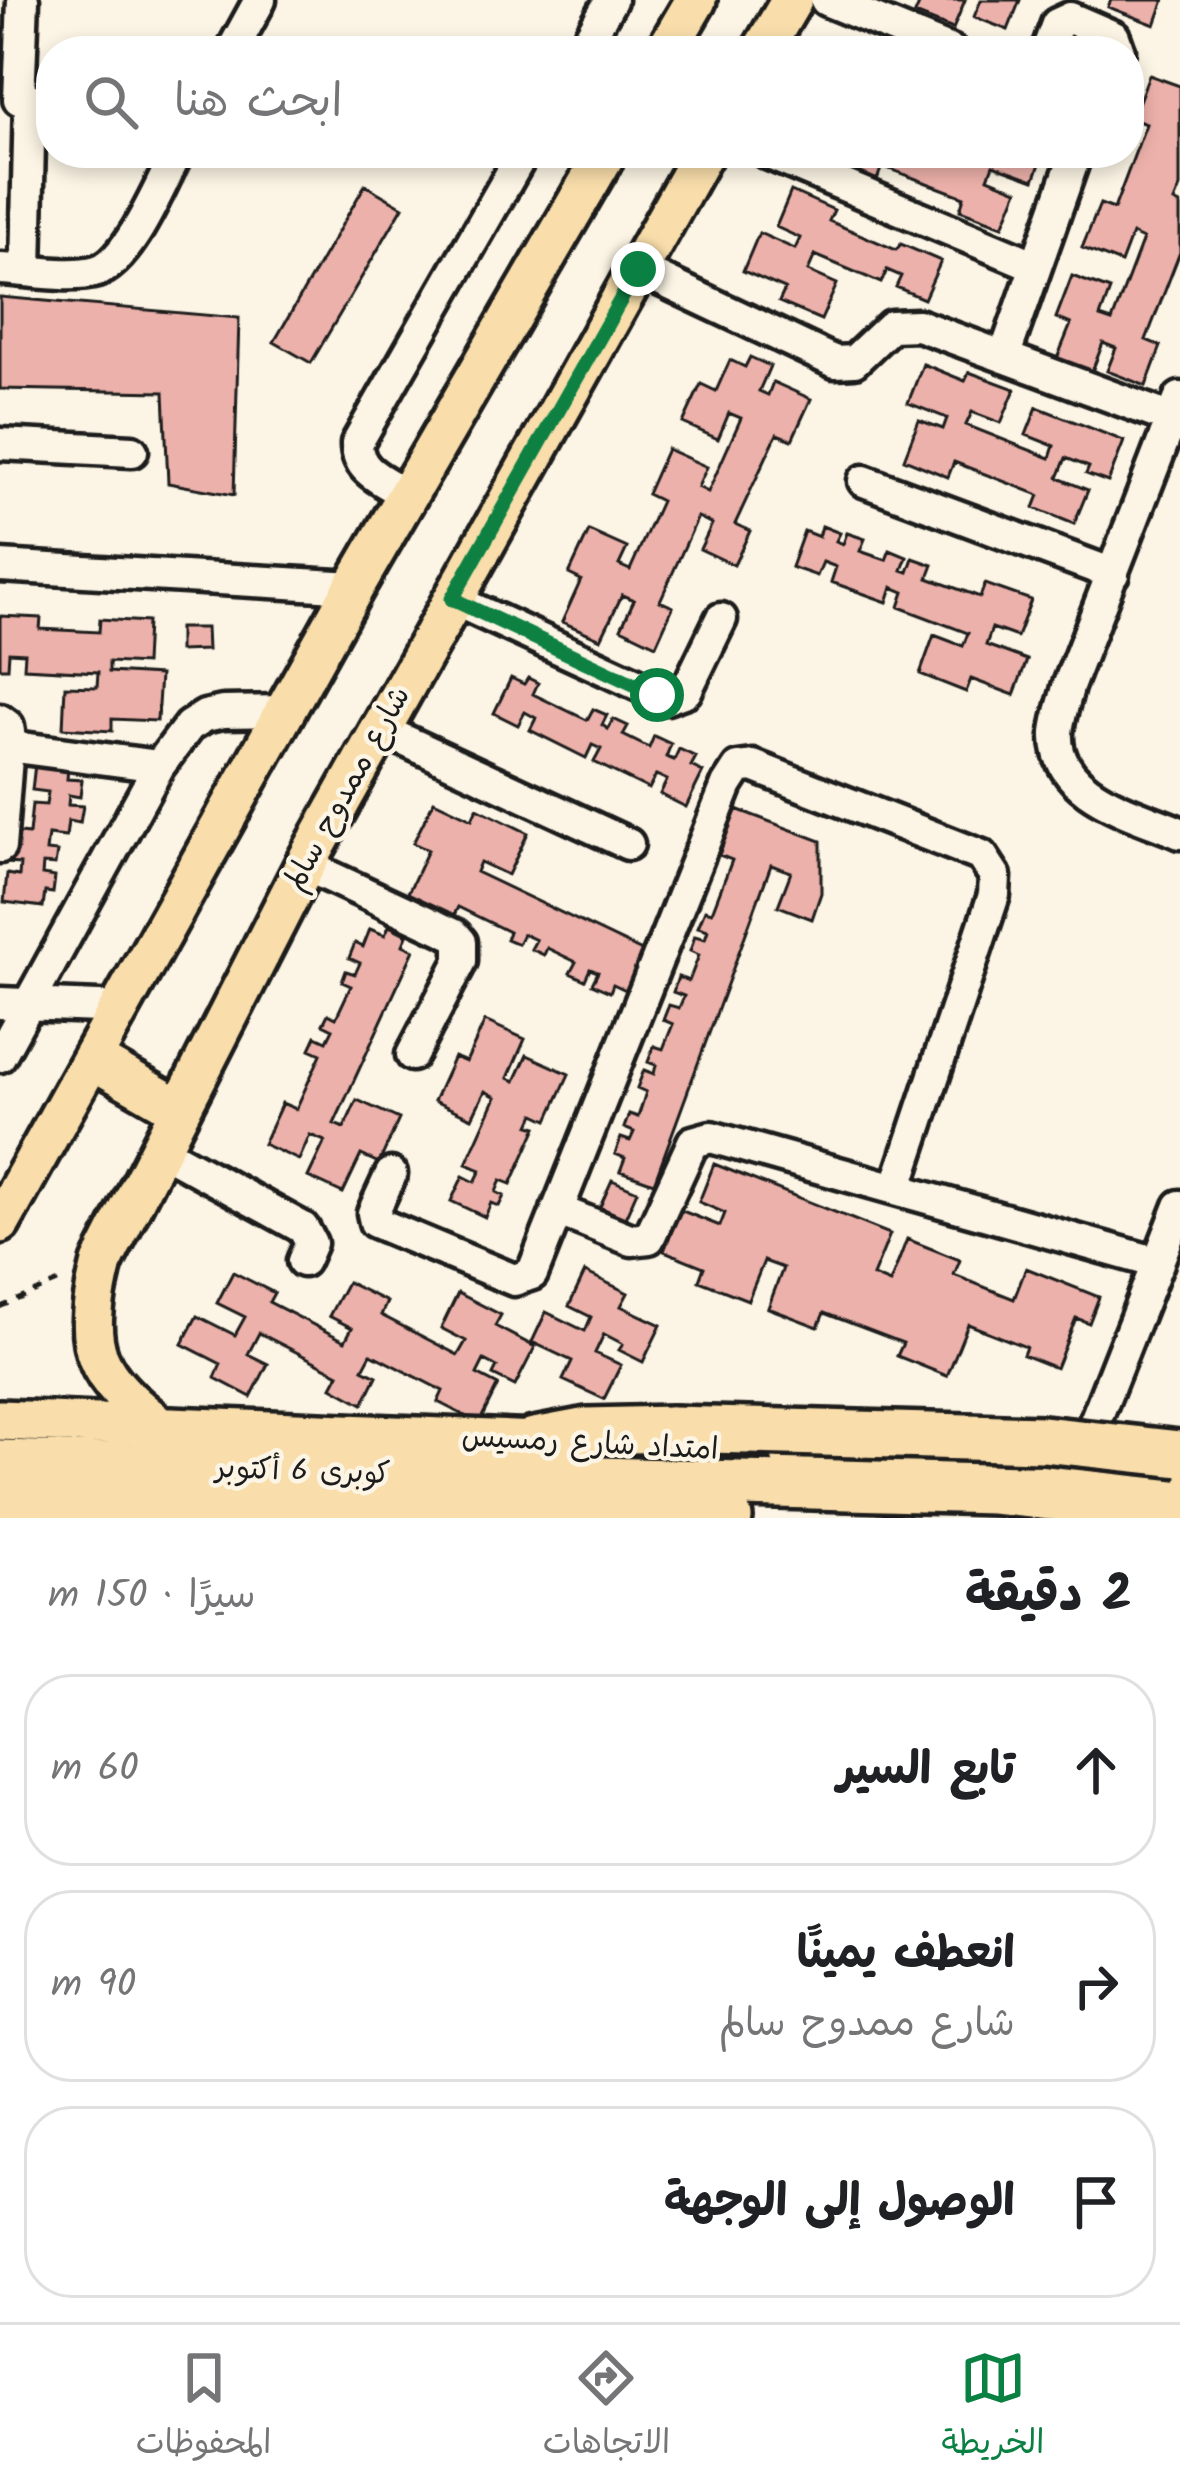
<!DOCTYPE html>
<html lang="ar">
<meta charset="utf-8">
<style>
:root{--surface:#fff;--page:#f2f2f2;--text:#202124;--muted:#757577;--line:#e0e0e0;--accent:#0b8043}
body{margin:0;font-family:Kalam,"Playpen Sans Arabic",sans-serif;background:var(--page);color:var(--text);direction:rtl}
.stop{position:absolute;width:36px;height:36px;margin:-27px;border:9px solid #0b8043;border-radius:50%;background:#fff}
.stop.end{background:#0b8043;border-color:#fff;box-shadow:0 3px 12px #0008}
.list{margin:0;padding:0;list-style:none}
h2{display:flex;justify-content:space-between;align-items:center;height:156px;margin:0;padding:0 48px;font-size:51px}
h2 small{font-size:39px;font-weight:400;color:var(--muted)}
.list li{display:grid;grid-template-columns:78px 1fr auto;gap:36px;align-items:center;box-sizing:border-box;height:192px;margin:0 24px 24px;padding:0 24px;border:3px solid var(--line);border-radius:48px}
.list b{display:block;font-size:45px;white-space:nowrap}
.list p{margin:0;font-size:39px;white-space:nowrap;color:var(--muted)}
.list em{font-size:39px;font-style:normal;color:var(--muted)}
.icon{flex:none;width:66px;height:66px;fill:none;stroke:currentColor;stroke-width:2;stroke-linecap:round;stroke-linejoin:round}
.map{position:relative;flex:none;width:1180px;height:1518px;overflow:hidden;direction:ltr}
.search{position:absolute;background:var(--surface);box-shadow:0 6px 18px #0003;left:36px;right:36px;top:36px;height:132px;display:flex;align-items:center;gap:30px;box-sizing:border-box;padding:0 42px;border-radius:48px;color:var(--muted);font-size:45px}
.sheet{height:804px;background:var(--surface)}
nav{display:flex;justify-content:space-around;align-items:center;box-sizing:border-box;height:168px;border-top:3px solid var(--line);background:var(--surface);font-size:33px;color:var(--muted)}
nav a{display:grid;justify-items:center;gap:6px}
nav .on{color:var(--accent)}
.map>svg:first-child{display:block}
</style>
<div class="map">
<svg width="1180" height="1518" viewBox="0 0 1180 1518">
<rect width="100%" height="100%" fill="#fcf5e5"/>
<filter id="ink" filterUnits="userSpaceOnUse"><feTurbulence type="fractalNoise" baseFrequency=".00833" numOctaves="2"/><feDisplacementMap in="SourceGraphic" scale="24" xChannelSelector="R" yChannelSelector="G"/><feConvolveMatrix kernelMatrix="1 2 1 2 8 2 1 2 1" color-interpolation-filters="sRGB"/></filter>
<g filter="url(#ink)">
<path fill="#ecb1aa" stroke="#1c1c1c" stroke-width="3" d="M921 0H965L953 29 915 14Z
M981 0H1020L1008 30 974 17Z
M1111 0H1164L1155 25 1108 7Z
M1149 75 1180 86V187L1174 202 1180 205V252L1146 340 1161 346 1146 386 1107 371 1116 348 1103 343 1089 379 1054 366 1071 324 1056 318 1072 276 1110 290 1100 317 1112 321 1143 239 1132 234 1121 263 1082 248 1100 204 1114 209 1146 124 1132 119Z
M835 153H960L974 158 976 153H1044L1034 180 993 165 988 178 1018 190 1003 226 960 210 964 197 882 166 877 180 831 162Z
M365 185 403 207 311 363 274 342Z
M791 191 834 210 829 221 896 250 901 244 941 261 924 299 896 287 901 276 887 270 881 283 815 255 808 271 837 284 821 320 779 302 785 289 743 271 759 233 795 249 800 238 776 227Z
M0 297 239 318 234 495 168 483 164 392 0 389Z
M750 357 770 366 759 391 768 395 773 382 811 399 792 440 777 434 735 524 750 531 734 565 700 549 712 524 698 517 660 601 673 607 656 645 621 628 634 600 622 595 601 639 562 622 581 580 569 574 589 531 627 548 619 565 630 570 661 501 647 494 667 449 707 467 698 487 708 492 741 418 729 413 718 439 683 423 701 384 716 391 730 360 745 367Z
M923 364 965 381 969 372 1015 389 1001 423 972 412 966 425 1050 458 1054 446 1026 435 1037 407 1124 441 1108 482 1086 474 1089 467 1066 458 1058 478 1088 490 1074 524 1034 508 1039 495 954 462 948 477 904 459 919 420 943 429 947 418 908 403Z
M822 526 840 533 836 541 843 544 847 533 865 539 860 551 886 560 890 550 907 557 902 570 908 572 913 558 933 565 928 578 980 597 985 584 1031 600 1017 637 992 628 986 645 1027 660 1014 695 971 679 966 692 920 674 934 635 963 646 968 633 899 607 904 592 892 587 887 602 831 582 836 567 823 562 817 576 791 567 804 531 819 537Z
M0 616 41 618 40 629 99 632 100 619 147 622 145 664 109 662V672L160 675 157 721 112 719V731L63 728 65 686 97 687 98 672 24 668 25 653 9 652 8 668H0Z
M179 628H206L207 650 179 651Z
M511 678 524 684 528 678 538 683 533 694 587 720 593 709 607 715 602 725 608 729 613 719 628 726 623 735 649 748 654 736 671 744 666 757 674 760 679 749 696 757 691 766 703 772 686 807 660 794 667 780 656 775 649 789 594 762 601 749 592 745 586 758 530 730 536 718 525 712 518 725 494 713Z
M35 764 68 768 67 779 82 780 80 797 69 795 68 805 83 806 80 823 68 821 66 837 48 835 46 851 57 852 55 865 43 864 42 875 55 877 53 893 45 892 43 907 4 902 7 874 19 876 20 864 6 863 10 832 29 834 32 804 46 805 48 792 32 790Z
M434 801 472 819 477 808 528 833 508 875 480 862 476 872 644 952 626 990 613 984 610 992 592 984 598 972 590 969 585 980 570 973 576 962 547 948 544 955 531 949 536 940 523 934 518 944 506 939 509 932 458 907 452 919 406 897 428 850 413 843Z
M736 809 821 841V893L812 919 778 906 791 872 771 865 654 1183 620 1171 625 1158 615 1154 621 1138 630 1141 634 1132 624 1128 629 1114 638 1117 646 1092 637 1088 644 1070 654 1074 656 1065 648 1062 654 1046 663 1049 673 1024 663 1020 669 1005 679 1008 684 996 673 992 678 977 689 981 699 955 690 951 695 936 705 939 708 930 698 927 705 910 712 912 732 860 719 855Z
M389 926 407 935 403 945 414 950 334 1124 344 1128 357 1100 399 1119 379 1163 361 1155 343 1193 308 1177 325 1141 310 1135 299 1160 263 1144 282 1103 296 1109 321 1054 310 1049 316 1036 327 1041 333 1029 323 1024 328 1014 336 1018 351 986 342 982 346 971 355 974 360 963 349 958 355 943 363 947 370 929 385 935Z
M485 1021 525 1039 508 1078 515 1081 527 1055 569 1074 548 1120 535 1114 530 1125 537 1127 511 1184 501 1180 496 1192 504 1196 499 1206 491 1203 485 1217 451 1201 463 1176 475 1182 481 1170 466 1164 496 1097 485 1091 472 1118 434 1101 454 1057 466 1062Z
M714 1164 890 1234 873 1276 890 1283 907 1239 960 1260 954 1275 1014 1299 1026 1268 1099 1297 1089 1323 1076 1318 1056 1368 1023 1355 1026 1347 968 1324 947 1376 897 1356 903 1343 824 1313 818 1327 768 1308 783 1268 764 1261 748 1300 699 1281 704 1267 664 1251 680 1210 720 1226 725 1213 699 1202Z
M612 1180 637 1191 625 1218 600 1207Z
M233 1272 274 1293 269 1302 345 1341 352 1328 329 1316 347 1282 387 1302 381 1315 458 1355 466 1341 441 1328 458 1293 501 1315 495 1326 535 1347 515 1386 493 1375 497 1367 484 1360 477 1374 498 1385 479 1423 438 1402 443 1391 371 1354 363 1369 377 1376 363 1404 332 1387 339 1374 259 1333 248 1354 268 1364 251 1397 215 1378 221 1364 182 1344 197 1316 235 1335 245 1317 217 1303Z
M585 1272 628 1293 621 1306 661 1325 643 1362 619 1350 623 1344 604 1334 595 1353 621 1365 604 1399 563 1380 572 1361 532 1342 546 1312 585 1331 591 1317 569 1306Z"/>
<g fill="none" stroke-linecap="round" stroke-linejoin="round">
<g stroke="#1c1c1c" stroke-width="39">
<path id="minor" d="M826 0 951 51
M232 51 260 0
M582 51 611 0
M1047 51 1057 24 1070 18 1114 37 1119 51
M19 99 23 0
M767 153 1036 266
M0 269C29 270 69 279 97 271 130 261 161 183 177 153
M638 269 835 362 854 361 891 326 918 325 1172 419
M26 270 30 99
M1004 357 1076 153
M1180 398 1068 687C1065 701 1058 718 1057 733 1054 795 1134 813 1180 833
M0 444 132 451
M864 481 1113 574
M407 495C385 481 356 472 357 443L523 153
M0 566 354 587
M452 599 667 698 686 691 721 619
M0 720 8 726 9 732 0 847
M382 730 628 844
M7 746 159 766
M305 865 455 935 461 942V961L412 1055
M0 1003 123 1008
M0 1056 159 766 189 726 205 716 223 712 287 711
M159 1149 303 1228 311 1243 303 1261
M391 1174 373 1213 375 1222 514 1280 532 1274 727 785 738 768 753 766 982 856 995 876 994 895 896 1189
M557 1210 632 1240 649 1238 693 1142 711 1137 1158 1263
M1081 1457 1180 1206"/>
</g>
<g stroke="#1c1c1c" stroke-width="48">
<path id="major" d="M666 51 696 0
M762 51 792 0
M94 1060 179 1109
M0 1223 354 587 606 153
M0 1420 564 1443
M162 1428C94 1375 80 1350 102 1263L305 865 703 153
M791 1454 1077 1467 1180 1481"/>
</g>
<g stroke="#1c1c1c" stroke-width="54">
<path id="highway" d="M534 1441 587 1431 672 1429
M0 1463 993 1491 1180 1510
M0 1497 729 1518"/>
</g>
<path stroke="#1c1c1c" stroke-width="4.5" stroke-dasharray="9 9" stroke-linecap="butt" d="M0 1307 63 1280"/>
<use href="#minor" stroke="#fcf5e5" stroke-width="30"/>
<use href="#major" stroke="#f9deab" stroke-width="39"/>
<use href="#highway" stroke="#f9deab" stroke-width="45"/>
<g stroke="#1c1c1c" stroke-width="54" stroke-linecap="butt">
<path id="highway-bridge" d="M672 1429 1043 1439 1180 1454"/>
</g>
<use href="#highway-bridge" stroke="#f9deab" stroke-width="45"/>
</g>
</g>
<g fill="none" stroke-linecap="round" stroke-linejoin="round" filter="url(#ink)">
<path stroke="#0b8043" stroke-width="15" d="M638 269 452 599 657 695"/>
</g>
<g text-anchor="middle" dominant-baseline="central" stroke-width="9" stroke-linejoin="round" paint-order="stroke">
<g font-size="30" fill="#1c1c1c" stroke="#fcf5e5">
<text transform="translate(348 789) rotate(-61)">شارع ممدوح سالم</text>
<text transform="translate(590 1444) rotate(3)">امتداد شارع رمسيس</text>
<text transform="translate(303 1472) rotate(2)">كوبرى 6 أكتوبر</text>
</g>
</g>
</svg>
<div class="stop" style="left:657px;top:695px"></div>
<div class="stop end" style="left:638px;top:269px"></div>
<div class="search"><svg class="icon" aria-label="search" viewBox="0 0 24 24"><circle cx="10" cy="10" r="6"/><path d="M15 15l6 6"/></svg>ابحث هنا</div>
</div>
<section class="sheet">
<h2>2 دقيقة<small>سيرًا · 150 m</small></h2>
<ul class="list">
<li><svg class="icon" aria-label="ahead" viewBox="0 0 24 24"><path d="M12 20V5M6 11l6-6 6 6"/></svg><div><b>تابع السير</b></div><em>60 m</em></li>
<li><svg class="icon" aria-label="right" viewBox="0 0 24 24"><path d="M7 20v-9h11M14 6l5 5-5 5"/></svg><div><b>انعطف يمينًا</b><p>شارع ممدوح سالم</p></div><em>90 m</em></li>
<li><svg class="icon" aria-label="arrive" viewBox="0 0 24 24"><path d="M6 21V4h12l-3 4 3 4H6"/></svg><div><b>الوصول إلى الوجهة</b></div></li>
</ul>
</section>
<nav>
<a class="on"><svg class="icon" aria-label="map" viewBox="0 0 24 24"><path d="M3 6l6-2 6 2 6-2v14l-6 2-6-2-6 2zM9 4v14M15 6v14"/></svg>الخريطة</a>
<a><svg class="icon" aria-label="directions" viewBox="0 0 24 24"><path d="M12 3l9 9-9 9-9-9zM9 14v-3h6M13 9l2 2-2 2"/></svg>الاتجاهات</a>
<a><svg class="icon" aria-label="saved" viewBox="0 0 24 24"><path d="M7 4h10v16l-5-4-5 4z"/></svg>المحفوظات</a>
</nav>
